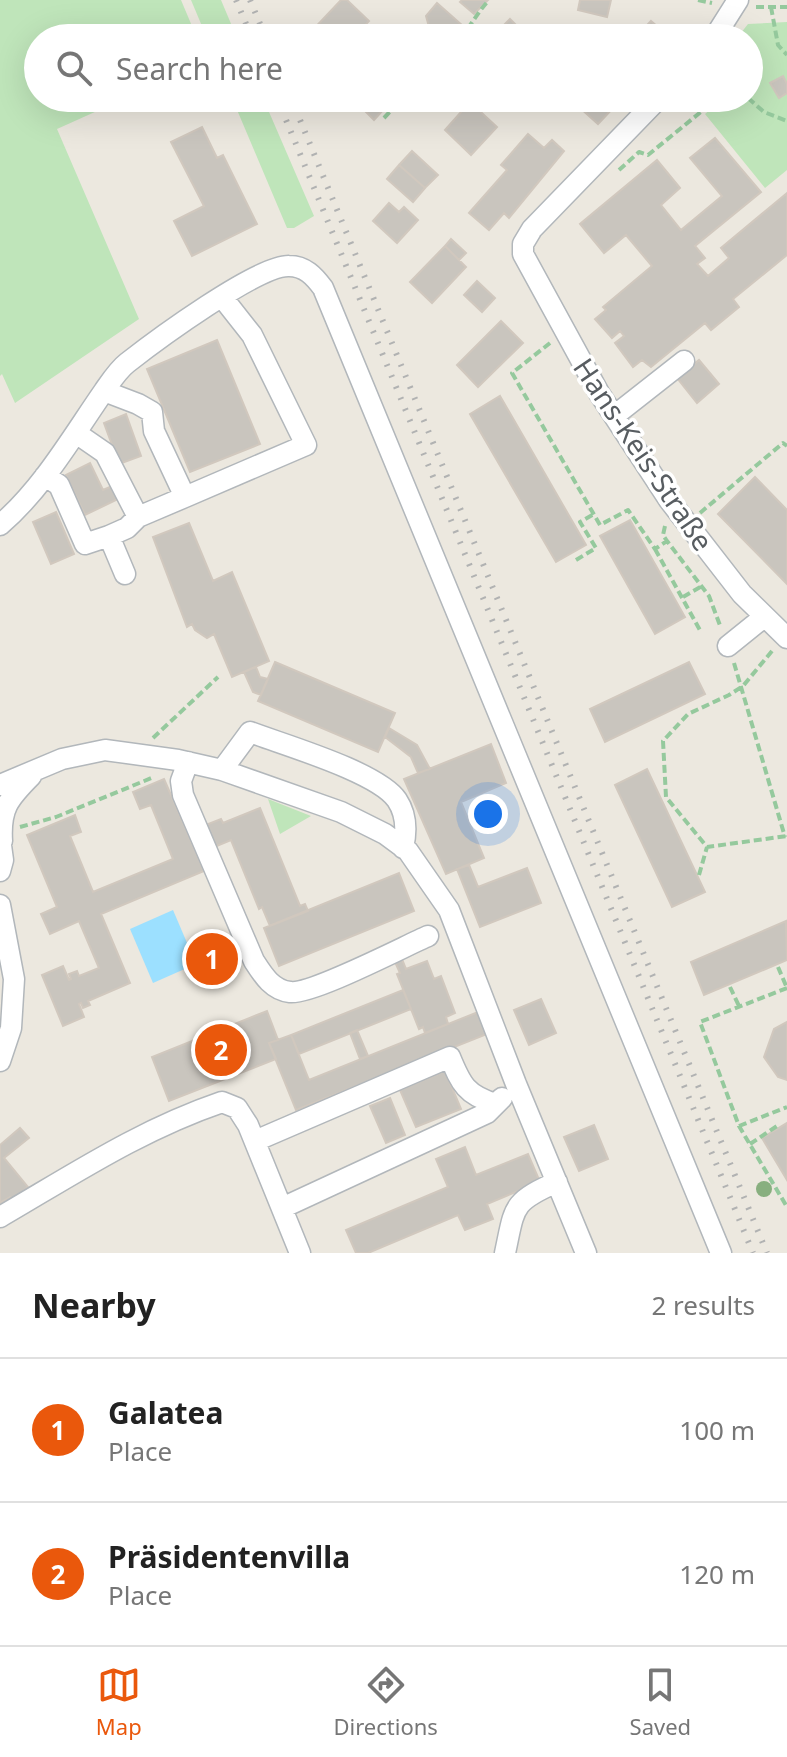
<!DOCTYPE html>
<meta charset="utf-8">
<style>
:root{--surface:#fff;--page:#f2f2f2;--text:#222;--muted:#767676;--line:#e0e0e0;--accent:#ea580c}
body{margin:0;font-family:"Noto Sans",sans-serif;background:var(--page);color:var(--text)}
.you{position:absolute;left:488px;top:814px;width:28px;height:28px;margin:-20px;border:6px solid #fff;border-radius:50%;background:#1a73e8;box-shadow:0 0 0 12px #1a73e833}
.badge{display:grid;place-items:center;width:52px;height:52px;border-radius:50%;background:var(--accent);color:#fff;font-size:26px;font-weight:700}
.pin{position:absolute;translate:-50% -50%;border:4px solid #fff;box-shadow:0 2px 8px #0006}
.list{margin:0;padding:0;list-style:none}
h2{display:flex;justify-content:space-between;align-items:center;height:104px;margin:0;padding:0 32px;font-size:34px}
h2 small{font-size:26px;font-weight:400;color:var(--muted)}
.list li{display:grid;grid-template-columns:52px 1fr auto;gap:24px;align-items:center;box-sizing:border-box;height:144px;padding:0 32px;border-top:2px solid var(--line)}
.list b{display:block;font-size:30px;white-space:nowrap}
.list p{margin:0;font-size:26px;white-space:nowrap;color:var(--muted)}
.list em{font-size:26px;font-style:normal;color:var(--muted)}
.icon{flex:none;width:44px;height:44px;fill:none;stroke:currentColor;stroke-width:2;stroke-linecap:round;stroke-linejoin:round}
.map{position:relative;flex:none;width:787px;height:1253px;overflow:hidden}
.search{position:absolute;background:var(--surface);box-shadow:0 8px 32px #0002;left:24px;right:24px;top:24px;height:88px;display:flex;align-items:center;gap:20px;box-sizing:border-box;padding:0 28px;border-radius:44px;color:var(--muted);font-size:30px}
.sheet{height:392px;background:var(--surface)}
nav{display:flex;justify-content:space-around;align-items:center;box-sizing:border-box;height:112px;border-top:2px solid var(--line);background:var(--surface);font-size:22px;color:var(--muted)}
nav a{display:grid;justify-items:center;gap:4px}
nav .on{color:var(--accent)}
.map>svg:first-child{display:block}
</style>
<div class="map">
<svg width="787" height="1253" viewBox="0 0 787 1253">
<rect width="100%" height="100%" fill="#ece8df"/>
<path fill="#bfe5ba" d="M0 0H181L197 38H38V98H126L57 129 139 319 15 403 2 374 0 376Z
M191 0H221L237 38H207Z
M787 22V170L765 188 705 114 724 98H749V38H737L748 24Z
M232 98H263L314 216 294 228H287Z
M268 799 311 816 280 834Z"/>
<path fill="#9ce0ff" d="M173 910 196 964 153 983 130 929Z"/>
<path fill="#c9c5be" stroke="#d1c8be" stroke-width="2" d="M341 0H347L369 21 353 38H311L308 35Z
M462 0H488L474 14 460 2Z
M580 0H611L607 17 578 10Z
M437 3 463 26 451 38H428L431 34 426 16Z
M510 19 529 38H491Z
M651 21 671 38H635Z
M783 76 787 84V93L779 98 770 83Z
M364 98H394L374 120 362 108 365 104Z
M569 98H606L615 106 598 124Z
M470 102 497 127 471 155 445 130Z
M202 127 217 158 223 155 257 224 192 256 174 221 204 206 171 142Z
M528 134 544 148 552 140 564 151 509 218 504 213 489 230 469 213 507 170 501 165Z
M715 138 761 192 695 246 705 258 697 264 708 276 729 258 721 248 787 193V255L733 299 739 307 711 330 705 323 651 367 642 360 633 367 615 343 624 336 620 331 612 338 595 319 606 310 603 307 652 266 626 235 604 253 580 224 657 160 680 188 661 205 681 230 722 196 690 158Z
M412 151 438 175 425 188 399 165Z
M399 165 425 188 413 202 387 179Z
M389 203 399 212 404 207 418 220 397 243 373 221Z
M451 239 466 253 459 260 445 246Z
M445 246 466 267 432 303 410 282Z
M477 281 495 298 482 312 464 295Z
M501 321 523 343 478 387 457 365Z
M217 340 260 444 190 472 147 369Z
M699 360 719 384 697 403 677 378Z
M500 396 586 545 556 562 470 414Z
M126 414 141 456 119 464 104 423Z
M90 463 103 490 112 486 118 499 85 515 66 475Z
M755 477 787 510V584L718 514Z
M56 512 74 554 51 564 33 522Z
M630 520 685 617 655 634 600 536Z
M189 523 213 581 232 572 269 661 232 677 214 634 207 638 195 630 192 624 187 627 153 537Z
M275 662 395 713 378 752 258 701Z
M689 662 705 694 605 742 590 709Z
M256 667 260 677 268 679 261 695 253 692 244 672Z
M389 728 417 745 430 769 418 773 411 757 385 737Z
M491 744 506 783 461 802 484 858 446 874 404 779Z
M647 769 705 892 672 907 615 785Z
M164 779 204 871 101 914 130 983 88 1001 90 1005 83 1008 81 1003 79 1004 84 1017 63 1026 42 975 63 966 69 980 71 979 69 974 77 971 79 976 99 968 79 921 50 934 41 914 57 907 27 835 75 815 81 832 70 836 93 892 173 859 151 805 140 809 133 792Z
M260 808 300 906 305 904 308 911 270 926 262 907 259 909 231 840 212 848 203 826 221 819 223 823Z
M469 865 478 887 527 868 541 903 480 927 457 869Z
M399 873 414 911 279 966 264 928Z
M786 921 787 960 704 995 691 962Z
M402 959 406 969 427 961 434 979 441 976 455 1013 446 1017 448 1024 425 1033 423 1027 419 1029 397 974 400 973 395 962Z
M403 990 411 1009 299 1054 291 1035Z
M541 999 556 1033 529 1045 514 1010Z
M267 1011 278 1040 269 1043 276 1059 169 1101 152 1057Z
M478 1012 487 1034 296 1110 269 1043 291 1035 309 1080Z
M787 1022V1080L778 1077 764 1057 774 1029Z
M357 1030 368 1056 360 1059 350 1033Z
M445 1071 461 1109 416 1127 400 1090Z
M390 1098 405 1135 386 1143 370 1106Z
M787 1123V1180L762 1138Z
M594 1125 608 1159 579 1171 564 1137Z
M20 1128 29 1138 4 1158 28 1187 12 1200 10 1197 0 1203V1145Z
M465 1147 476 1175 528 1154 540 1182 487 1204 493 1219 465 1230 458 1215 368 1253H356L346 1230 448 1187 436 1159Z"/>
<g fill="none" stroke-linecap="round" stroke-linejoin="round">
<g stroke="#b2b7bb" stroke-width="23">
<path id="minor" d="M714 38 738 0
M659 98 532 229 523 244V254L599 393 669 500 742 594 787 638
M222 297 252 335 306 445 185 497 154 431 152 412 138 404 104 391C111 381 118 370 127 363 155 341 258 265 289 266 305 266 314 276 323 288L721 1253
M614 416 684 361
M76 433 105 453 138 517
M45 476 59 485 85 544 109 536
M0 525C43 488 72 437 104 391
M125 574 109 536 127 528 138 517 185 497
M728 646 764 617
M188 762 181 781 183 795 254 961C263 975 272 990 290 992 311 995 403 947 428 936
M222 770 250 732C284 745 378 772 397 800 407 815 407 831 403 848
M0 785 62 759 105 750 178 760 222 770 341 812 385 834 408 851 449 910 516 1084 586 1253
M0 838 3 860 0 871
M2 841C0 809 8 799 31 776
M0 905 14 979 11 1028 0 1061
M255 1141 450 1057C461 1084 466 1095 496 1104
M282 1208 487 1113 502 1098
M0 1217C74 1174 140 1130 222 1102L237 1108 248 1125 300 1253
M505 1253C515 1207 511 1202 557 1182"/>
</g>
<path stroke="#95c99d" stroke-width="4" stroke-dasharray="8 4" stroke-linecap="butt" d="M698 0 712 3
M756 7H787
M771 7 778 45 787 55
M460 38C471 26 477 13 489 0
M748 98 764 112 787 121
M384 118 403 98
M619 170 639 152 648 155 718 98
M550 343 512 373 600 525 628 510 655 549 667 541
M700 513 783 443 787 446
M665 526 663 535 667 541 709 596 721 628
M655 549 701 632
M576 560 596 548 580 522 594 514
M683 597 702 586
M772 651 743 686 729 695 688 714 663 741 666 797 707 847 787 836
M734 663 785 837
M153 738 218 677
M20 827 56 817 154 777
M699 875 707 847
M778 967 787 988
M730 987 739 1006
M787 988 700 1022 739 1126 787 1207
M739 1126 787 1107
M750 1144 777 1126"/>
<use href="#minor" stroke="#fff" stroke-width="20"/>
<path stroke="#b1b2b2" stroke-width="6" stroke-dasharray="2 10" stroke-linecap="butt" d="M236 0 252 38
M250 0 266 38
M277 98 753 1253
M291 98 767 1253"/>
</g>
<circle fill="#88af7f" cx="764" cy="1189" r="8"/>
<g text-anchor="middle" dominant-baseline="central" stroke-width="7" stroke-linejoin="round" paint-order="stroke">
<g font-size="28" fill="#585d61" stroke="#fff">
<text transform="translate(644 454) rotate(56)">Hans-Keis-Straße</text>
</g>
</g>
</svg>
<div class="you"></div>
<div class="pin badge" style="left:212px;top:959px">1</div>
<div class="pin badge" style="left:221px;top:1050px">2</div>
<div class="search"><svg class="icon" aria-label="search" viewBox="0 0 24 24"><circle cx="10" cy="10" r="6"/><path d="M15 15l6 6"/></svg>Search here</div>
</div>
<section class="sheet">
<h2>Nearby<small>2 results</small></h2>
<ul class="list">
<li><span class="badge">1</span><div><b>Galatea</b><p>Place</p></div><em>100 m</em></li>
<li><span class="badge">2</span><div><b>Präsidentenvilla</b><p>Place</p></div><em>120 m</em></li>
</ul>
</section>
<nav>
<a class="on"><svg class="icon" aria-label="map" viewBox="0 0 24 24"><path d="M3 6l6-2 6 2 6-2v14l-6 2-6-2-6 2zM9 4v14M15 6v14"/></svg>Map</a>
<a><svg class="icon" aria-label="directions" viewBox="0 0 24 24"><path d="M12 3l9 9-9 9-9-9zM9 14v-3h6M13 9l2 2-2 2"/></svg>Directions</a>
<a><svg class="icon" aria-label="saved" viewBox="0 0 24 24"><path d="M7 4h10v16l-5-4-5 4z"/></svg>Saved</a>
</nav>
